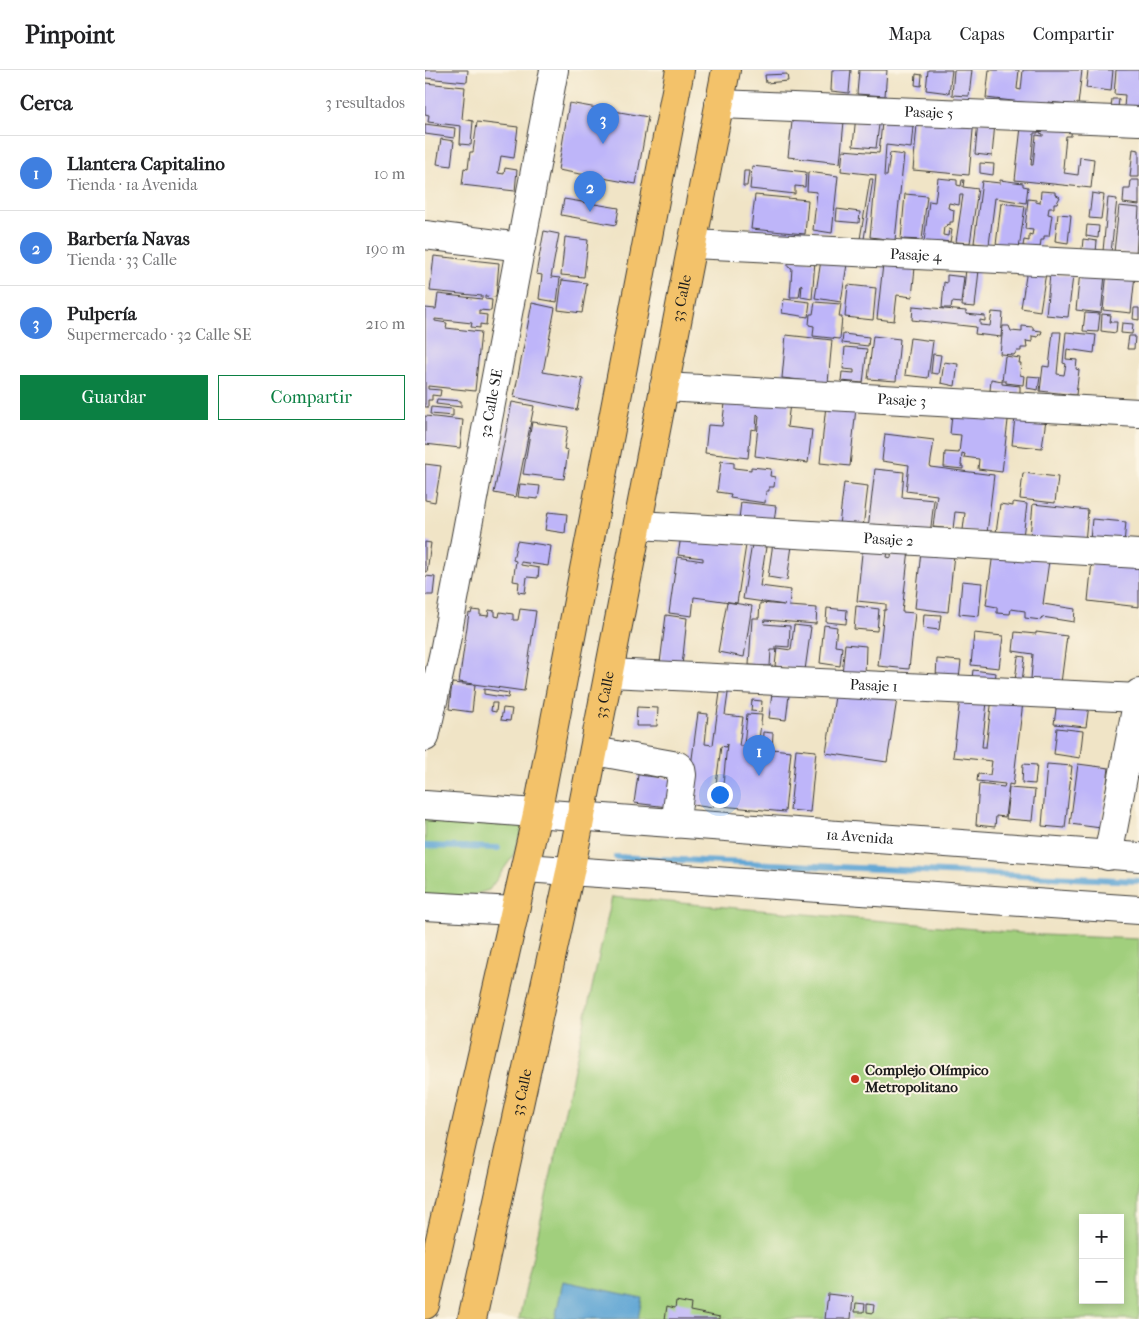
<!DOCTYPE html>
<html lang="es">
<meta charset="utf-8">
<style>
:root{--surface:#fff;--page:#f6f6f6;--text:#202124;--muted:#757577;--line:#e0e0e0;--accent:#0b8043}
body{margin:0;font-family:"IM FELL French Canon",serif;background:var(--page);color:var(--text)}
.controls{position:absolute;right:15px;bottom:15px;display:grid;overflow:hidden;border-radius:0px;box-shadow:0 2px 8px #0003}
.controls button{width:45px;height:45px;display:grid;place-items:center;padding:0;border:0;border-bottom:1px solid var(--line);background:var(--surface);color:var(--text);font:25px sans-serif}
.you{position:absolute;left:294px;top:724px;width:18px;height:18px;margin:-12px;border:4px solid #fff;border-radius:50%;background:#1a73e8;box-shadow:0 0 0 8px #1a73e833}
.badge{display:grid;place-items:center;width:32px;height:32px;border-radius:50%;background:var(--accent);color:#fff;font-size:16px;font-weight:700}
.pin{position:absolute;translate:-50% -41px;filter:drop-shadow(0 1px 2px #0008)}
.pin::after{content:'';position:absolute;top:26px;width:18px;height:15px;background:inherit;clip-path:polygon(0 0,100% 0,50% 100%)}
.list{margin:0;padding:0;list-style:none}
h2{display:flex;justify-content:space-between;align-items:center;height:65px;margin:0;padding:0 20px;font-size:21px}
h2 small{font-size:16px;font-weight:400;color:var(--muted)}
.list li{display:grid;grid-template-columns:32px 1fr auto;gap:15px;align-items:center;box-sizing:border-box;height:75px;padding:0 20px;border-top:1px solid var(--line)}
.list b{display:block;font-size:19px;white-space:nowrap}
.list p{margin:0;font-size:16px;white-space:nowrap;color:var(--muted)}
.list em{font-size:16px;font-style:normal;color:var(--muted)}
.actions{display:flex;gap:10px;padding:15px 20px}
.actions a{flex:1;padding:11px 0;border:1px solid var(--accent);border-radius:0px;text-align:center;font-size:18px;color:var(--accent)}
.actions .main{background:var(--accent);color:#fff}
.map{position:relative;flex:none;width:714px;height:1249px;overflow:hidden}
header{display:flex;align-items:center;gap:30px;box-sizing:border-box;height:70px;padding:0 25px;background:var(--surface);border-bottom:1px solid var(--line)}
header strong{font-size:24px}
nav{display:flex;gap:28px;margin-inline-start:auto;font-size:18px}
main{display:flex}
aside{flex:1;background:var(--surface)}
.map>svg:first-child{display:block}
</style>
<header>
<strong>Pinpoint</strong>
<nav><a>Mapa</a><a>Capas</a><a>Compartir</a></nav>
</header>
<main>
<aside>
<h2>Cerca<small>3 resultados</small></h2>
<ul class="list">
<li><span class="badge" style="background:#3f7fe0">1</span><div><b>Llantera Capitalino</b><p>Tienda · 1a Avenida</p></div><em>10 m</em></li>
<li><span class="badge" style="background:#3f7fe0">2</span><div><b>Barbería Navas</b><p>Tienda · 33 Calle</p></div><em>190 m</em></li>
<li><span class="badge" style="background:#3f7fe0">3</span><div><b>Pulpería</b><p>Supermercado · 32 Calle SE</p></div><em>210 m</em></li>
</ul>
<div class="actions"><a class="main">Guardar</a><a>Compartir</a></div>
</aside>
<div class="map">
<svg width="714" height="1249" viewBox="0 0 714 1249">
<rect width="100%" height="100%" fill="#fcf5e5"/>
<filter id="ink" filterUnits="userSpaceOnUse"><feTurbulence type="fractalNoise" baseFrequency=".02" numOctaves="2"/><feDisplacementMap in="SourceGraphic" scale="10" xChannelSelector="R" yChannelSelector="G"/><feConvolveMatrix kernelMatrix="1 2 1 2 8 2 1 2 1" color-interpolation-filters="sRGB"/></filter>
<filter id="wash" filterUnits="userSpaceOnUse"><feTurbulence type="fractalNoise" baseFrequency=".0096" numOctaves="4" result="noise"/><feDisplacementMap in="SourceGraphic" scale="20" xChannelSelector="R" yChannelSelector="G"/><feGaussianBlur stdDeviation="1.12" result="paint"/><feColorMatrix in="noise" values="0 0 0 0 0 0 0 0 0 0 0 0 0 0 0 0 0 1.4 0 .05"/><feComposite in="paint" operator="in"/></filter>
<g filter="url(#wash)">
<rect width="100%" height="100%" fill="#f0e4c6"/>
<path fill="#a1cf7d" stroke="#5e764c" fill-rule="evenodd" d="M0 743 99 754 88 786 64 820 31 830 0 827Z
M187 827 618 865 714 869V1249H94ZM658 1148H695V1230H658Z"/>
<path fill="#5ea5d4" stroke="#3d6078" d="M138 1211 217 1228 213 1249H130Z"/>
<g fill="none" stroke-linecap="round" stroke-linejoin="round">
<path stroke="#5ea5d4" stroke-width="6" d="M0 776 73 778
M191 787 714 811"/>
</g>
<g id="blocks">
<path fill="#beb5f9" d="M0 0H43L42 12 0 8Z
M407 0H426L424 23 406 21Z
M434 0H462L460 26 432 24Z
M503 0H527L524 23 501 20Z
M529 0H547L544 26 527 25Z
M564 0H594L592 19 596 20 598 0H657L653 35 623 32V35L561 28Z
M663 0H688L686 21 661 18Z
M691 0H714V40L699 38 700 25 689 24Z
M362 4 363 11 341 13 340 5Z
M491 4 497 5 496 16 490 15Z
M0 13 40 17 37 49 48 51 46 75 35 74 36 56 3 52 4 45 0 44Z
M687 29H694L693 37H686Z
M144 33 223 47 211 114 133 100Z
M420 41 415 93 363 87 368 43Z
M458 42 489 46 486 78 461 75 459 106H462L465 83 479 85 470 170 445 167 451 105 416 101 418 80 454 83Z
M493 43 549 49 544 105 488 100Z
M431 45 455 47 451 78 428 76Z
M597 48 615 50 613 63H609L606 95H608L611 65 618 66V64L615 63 616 48 647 51 646 66H641L638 98H640L639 103 653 105 655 87 669 89 666 118 590 110Z
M52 52 93 57 89 88 76 86 73 103 79 104 80 98 92 100 90 121 37 115 39 98 43 99 45 82H48Z
M553 52 570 53 567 86 550 84Z
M0 54 30 58 29 68 0 64Z
M16 69 29 71 26 96 12 94Z
M708 79 714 80V107H705Z
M555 93 569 94 568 105 555 103Z
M327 96 381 102 380 117 370 116V124L325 119Z
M319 101H324L322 116H318Z
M383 102 413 106 407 163 388 160 392 122 382 121Z
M513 108 532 110V115L536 116 537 110H539L538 117 553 119 545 173 531 172 538 125H535L534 135 524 133 523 138 529 140 528 152H525V155L522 154 521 157H519L518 165 523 166 524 159 527 160 525 172 517 171V174L499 172 504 131 510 132Z
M445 109H448L439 169H435Z
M575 110 598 113V116L603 117 601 133 570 128 564 175 549 173 557 111 575 113Z
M706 110H714V135L698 133 699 119H705Z
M616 121 630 122V124L635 127 632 133H629V138H624L623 144 627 145 624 166H619V170H616L615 178 598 176 599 170 604 171V164L607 165 608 160 600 159 603 129 611 130V132L615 133Z
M667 123 679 125 676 149 664 148Z
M480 124 502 126 497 170 476 169Z
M330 125 383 130 380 164 326 159Z
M683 128 692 129 686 182 678 181Z
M139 129 194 138 191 155 136 145Z
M576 133 600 136 594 179 571 175Z
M694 136 714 138 711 185 689 182Z
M412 139 435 142 434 153 411 151Z
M633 144 646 145 643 173 630 171Z
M662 155 674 156 673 168 661 166Z
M119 161 134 164 126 207 135 208 132 232 114 229 117 205 111 204Z
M140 167 163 170 159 207 136 205Z
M658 169 672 171 671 182 657 180Z
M397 184 423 188 416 232 390 228Z
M459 185 491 188 487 227 472 225 469 251 452 249Z
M9 186 74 193 71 227 60 226V229L67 230 66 241 54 240V244L62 245 61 255 55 254V258L46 257 47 253 10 249V251L22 253 21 258 56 262 50 321 3 316V319L16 320 15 326 7 325V330H3V337H0V238L11 239 13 224 57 229V226L5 221Z
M363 189 390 191 387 229 376 227 377 215 376 214 374 227H365L367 198 363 197Z
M603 193 622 196 615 241 596 238Z
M541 199 554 200 550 237 537 236Z
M655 202 680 205 676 243 651 240Z
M682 202 710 205 706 243 678 240Z
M625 204 648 206 643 247 621 245Z
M522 205 539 207 536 233 527 232 526 238H517L519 212 522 213Z
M137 210 162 213 157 243 133 240Z
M423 215 451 218 448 250 420 247Z
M359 229 385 232 383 247 357 243Z
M390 232 416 234 414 247H417L415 269 388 266 389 256 384 255 385 244H388Z
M107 233 130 238 118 302 158 309 152 340 89 327Z
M488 236 541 241V244L560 246V251L555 250V255L565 256 567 242 578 243 576 267 550 264 551 257 487 250Z
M709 238H714V250L708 249Z
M660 243 675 244 673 262 658 261Z
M677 244 686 245 685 252H692L691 263 676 261Z
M697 253 708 254 707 264 696 263Z
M578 256H584L586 261 597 262V256L608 257V260L617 261 616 264H614L613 267 607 266V272L601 271 602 278H596V281H592L589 285 575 284Z
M628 262H636L632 304 639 305 641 294 638 293 641 262 671 265 669 283 642 279 641 289 652 290 651 299 654 300 651 325 615 321 618 296 624 297Z
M418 264 444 267 443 276 417 273Z
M361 265 407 270 403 313 357 308Z
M448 266 475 269 471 311 443 309Z
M704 266H710L709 279H702Z
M485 268 508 271 503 308 480 305Z
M420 277 442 279 438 313 416 311 417 302 429 303V300L418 299Z
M508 284 516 285 513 304 506 303Z
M580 286 595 288 594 293H596L595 305 599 306 598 315 581 313V311H577Z
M519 292 533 294 530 316 516 313Z
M603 306 615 307 613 320 602 318Z
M566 309 577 311V314L595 316V323L565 321Z
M301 326H366L362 357 387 360 383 393 330 386 334 346 332 344 331 360 326 359 323 388 280 383 283 355 297 356Z
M12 329 36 331V337L11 334Z
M87 332 109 336 91 427 69 423Z
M401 335 431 338 425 396 395 393Z
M528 336 584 342 577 402 553 399 554 389 539 387 540 384 537 383 536 396H538V399L519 397 520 382 534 383 536 365 525 364Z
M6 337 28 339V346L5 344Z
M591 338 622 342 617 378 587 375Z
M0 346 38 350 35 378 0 374Z
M107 352 143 357 139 379 143 380 139 409 98 404Z
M460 364 509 370 505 397 569 405 562 463 538 460 540 443 530 442 528 459 508 457 512 425 481 421 484 395 457 391Z
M296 391 309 393V398L326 400V397L346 399 345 406 350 407 349 417H344V421H341L340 433 305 428 306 424 292 422Z
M0 394 16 396 10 432 0 430Z
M450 399 479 402 477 427 509 430 505 465 443 459Z
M598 403 633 407 630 433 595 429Z
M419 413 443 416 438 458 414 455Z
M95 414 115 416 113 429 93 427Z
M316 432 351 436 349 453 314 449Z
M588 432 602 434 598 467 571 463 575 434 588 436Z
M608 434 663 440 660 472 605 467Z
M123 442 142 444 140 463 120 460Z
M667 449 701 452 699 474 665 470Z
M257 460 321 475 312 533 269 527 267 546 244 543 252 487 278 491V488L253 485Z
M92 471 126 476 123 496 96 492V495L114 498 113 508 102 507 100 523 93 522 94 512 88 511 91 491 88 490Z
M0 472 6 473 2 502H0Z
M348 473 367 476 362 510 343 507Z
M327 474 341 477 335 516 366 520 364 536 392 538 391 554 340 550 339 554 365 556 364 577 351 576V580H346L345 596 324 595 327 548H334L335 533 360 535 318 529Z
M438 474 463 482 462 487 466 488 467 477 484 479 477 542 490 543 484 599 453 596 459 540H461V534L432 531Z
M496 481 529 484 523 542 490 538Z
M568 483 624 491 618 534 650 539 649 552 617 547 616 550 600 548V541L586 539 585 544 572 543V537L561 535Z
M667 491 714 496V537L663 531Z
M0 506 10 507 8 525H0Z
M537 511 557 513 554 546 534 544Z
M302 532 327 536 319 587 293 582Z
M431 536 454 539 452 561 429 559Z
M402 538 422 540 421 554 401 552Z
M95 539 111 541 99 621 34 612 44 543 46 544 47 540 55 541V545L63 546 64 540 70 541V546L74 547 75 542 88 544V550H93Z
M499 544 516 545 514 560 498 558Z
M241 545 262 548 257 596 235 593Z
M369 555 386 557 380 600 350 596 352 578 366 580Z
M399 555 412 557 410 576 417 577 415 596 395 593Z
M590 562 611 564V562L642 566 636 613 606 609 608 584 588 581Z
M549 563 578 566 574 598 546 595Z
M420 574 441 576 440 606 417 604Z
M593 586 600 587 597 612 590 611Z
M512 589 536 591 534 609 511 607Z
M548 600 571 603 570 611 547 608Z
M27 613 50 615 47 642 24 639Z
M412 614 473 623 462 692 401 683Z
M296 615 304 616 300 645 318 647 314 676H319L322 644 337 645 333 678H337L338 662 348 663 347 679 366 681 360 742 296 736 302 674 301 677 296 676 288 738 261 734 273 643 283 644 280 674 288 675Z
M348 615 365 617 361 650 344 648Z
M59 619 84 623 83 628 59 624Z
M535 628 562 632 557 677H561L567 628 598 632 588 715 584 714 580 747 571 746 570 757 551 755 554 714 579 717 580 714 552 711 553 704 565 705 567 691 528 687Z
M327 630 337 631 336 642 326 641Z
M632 632 664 635 661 657 629 654Z
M67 633H72L71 642 66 641Z
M212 637 233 638 232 656H211Z
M78 638 87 639 85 651 76 650Z
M632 658 658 661 655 688 629 684Z
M371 679 391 681 385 742 365 740Z
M598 694 612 695 610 714 597 713Z
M622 694 647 696 640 758 617 756Z
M653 694 684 698 676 758 645 754Z
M213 705 247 709 243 737 209 733Z
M584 718 610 720 607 751 581 749Z
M403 1224 428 1227 426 1249H400Z
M251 1231 266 1234 265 1241 295 1247V1249H240L242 1236 250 1238Z
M431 1233 440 1234 439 1242H430Z
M442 1234 449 1235 448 1243 442 1242Z"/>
</g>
</g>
<g filter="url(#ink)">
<use href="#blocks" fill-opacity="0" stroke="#3c3a36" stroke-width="1"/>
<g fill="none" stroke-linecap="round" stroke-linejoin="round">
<g stroke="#3c3a36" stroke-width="30">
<g id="minor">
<path id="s1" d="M294 34 714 51"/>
<path d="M0 165 96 177"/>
<path id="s2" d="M267 174 714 196"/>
<path id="s3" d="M239 317 714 343"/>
<path id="s4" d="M213 455 714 484"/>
<path id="s5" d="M184 603 714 628"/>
<path id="s6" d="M0 667 19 582 129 0"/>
<path d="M169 681 253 696 256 699 257 705 250 754"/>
<path id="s7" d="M0 735 714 787"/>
<path d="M683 786 714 623"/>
<path d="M100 798 714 840"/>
<path d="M0 836 89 841"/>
</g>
</g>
<g stroke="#3c3a36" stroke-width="30">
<g id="major">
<path d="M0 1235 112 744 255 0"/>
<path id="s8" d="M47 1249 145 802 301 0"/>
</g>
</g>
<use href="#minor" stroke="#fff" stroke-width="28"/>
<use href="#major" stroke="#f3c26a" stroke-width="28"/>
</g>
</g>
<circle fill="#c8321e" stroke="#fcf5e5" stroke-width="2" cx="430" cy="1009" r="5"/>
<g text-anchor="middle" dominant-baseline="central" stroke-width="4" stroke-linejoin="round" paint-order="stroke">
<g font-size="15" fill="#1c1c1c" stroke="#fcf5e5">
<text stroke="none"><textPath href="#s1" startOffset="210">Pasaje 5</textPath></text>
<text stroke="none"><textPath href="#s2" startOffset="224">Pasaje 4</textPath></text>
<text stroke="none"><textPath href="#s8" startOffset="1042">33 Calle</textPath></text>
<text stroke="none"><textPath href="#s3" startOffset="238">Pasaje 3</textPath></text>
<text stroke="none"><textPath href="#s6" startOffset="340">32 Calle SE</textPath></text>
<text stroke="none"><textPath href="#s4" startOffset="251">Pasaje 2</textPath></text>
<text stroke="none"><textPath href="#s5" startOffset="265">Pasaje 1</textPath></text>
<text stroke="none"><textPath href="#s8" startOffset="638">33 Calle</textPath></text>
<text stroke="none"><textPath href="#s7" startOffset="436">1a Avenida</textPath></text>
<text stroke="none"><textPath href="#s8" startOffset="232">33 Calle</textPath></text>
</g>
<g font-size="15" font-weight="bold" fill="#1c1c1c" stroke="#fcf5e5" text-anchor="start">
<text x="440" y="1000">Complejo Olímpico<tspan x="440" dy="17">Metropolitano</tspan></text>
</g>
</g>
</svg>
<div class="controls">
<button>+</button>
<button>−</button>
</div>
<div class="you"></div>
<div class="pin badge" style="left:334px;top:706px;background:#3f7fe0">1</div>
<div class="pin badge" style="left:165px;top:142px;background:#3f7fe0">2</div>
<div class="pin badge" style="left:178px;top:74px;background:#3f7fe0">3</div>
</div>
</main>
